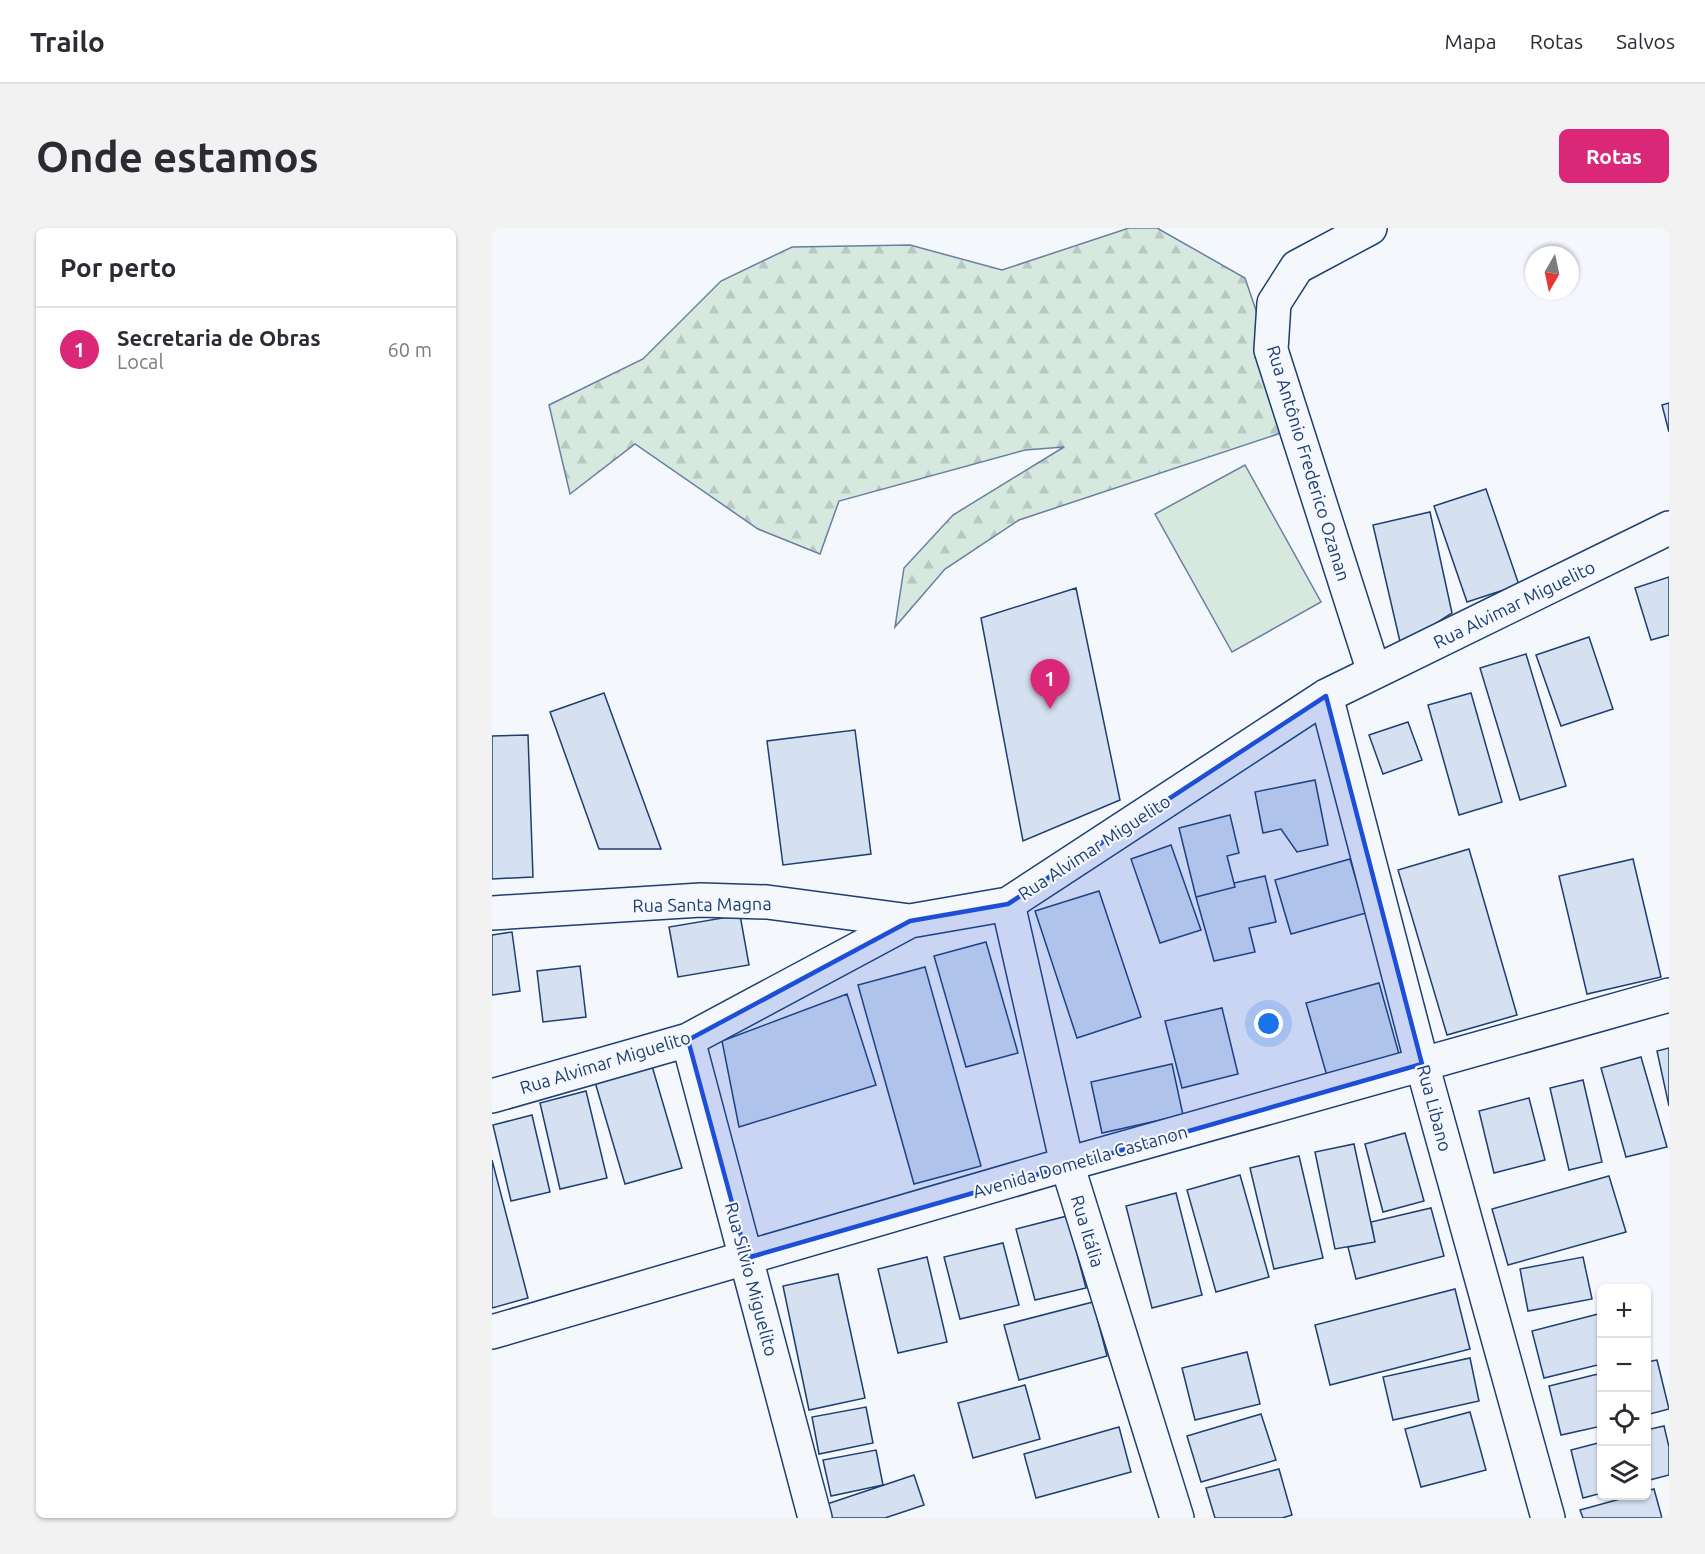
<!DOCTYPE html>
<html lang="pt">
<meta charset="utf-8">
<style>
:root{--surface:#fff;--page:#f2f2f3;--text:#2b2b33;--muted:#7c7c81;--line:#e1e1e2;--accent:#db2777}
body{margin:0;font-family:Ubuntu,sans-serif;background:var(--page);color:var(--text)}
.controls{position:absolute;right:18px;bottom:18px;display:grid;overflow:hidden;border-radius:9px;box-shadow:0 2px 4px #0004}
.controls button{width:54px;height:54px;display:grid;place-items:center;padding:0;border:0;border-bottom:2px solid var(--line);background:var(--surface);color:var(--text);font:30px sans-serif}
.compass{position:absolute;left:1033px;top:18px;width:54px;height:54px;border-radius:50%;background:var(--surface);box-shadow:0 2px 4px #0004;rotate:189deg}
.you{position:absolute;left:777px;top:796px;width:21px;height:21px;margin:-15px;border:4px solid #fff;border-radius:50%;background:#1a73e8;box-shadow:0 0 0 9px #1a73e833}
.badge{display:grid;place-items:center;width:39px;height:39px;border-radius:50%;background:var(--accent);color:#fff;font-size:20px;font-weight:700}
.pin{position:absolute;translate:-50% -50px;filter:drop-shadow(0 2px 3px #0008)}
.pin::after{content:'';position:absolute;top:32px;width:21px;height:18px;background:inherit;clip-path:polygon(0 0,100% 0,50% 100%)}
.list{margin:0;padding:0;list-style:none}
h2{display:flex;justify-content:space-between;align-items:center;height:78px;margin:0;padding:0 24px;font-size:26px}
h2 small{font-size:20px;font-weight:400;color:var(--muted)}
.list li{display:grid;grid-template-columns:39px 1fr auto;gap:18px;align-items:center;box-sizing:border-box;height:84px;padding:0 24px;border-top:2px solid var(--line)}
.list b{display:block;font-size:22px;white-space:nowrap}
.list p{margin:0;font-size:20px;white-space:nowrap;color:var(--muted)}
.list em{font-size:20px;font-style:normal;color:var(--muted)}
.icon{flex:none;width:33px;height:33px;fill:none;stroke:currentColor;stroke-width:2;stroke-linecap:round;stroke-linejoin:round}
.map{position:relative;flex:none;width:1177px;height:1290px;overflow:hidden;border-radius:9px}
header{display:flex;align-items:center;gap:36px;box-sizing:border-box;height:84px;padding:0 30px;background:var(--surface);border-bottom:2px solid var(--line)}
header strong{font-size:28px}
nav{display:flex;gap:33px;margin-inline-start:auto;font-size:21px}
.intro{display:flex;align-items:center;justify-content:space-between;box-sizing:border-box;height:144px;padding:0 36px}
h1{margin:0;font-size:42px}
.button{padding:15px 27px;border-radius:9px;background:var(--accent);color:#fff;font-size:21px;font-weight:700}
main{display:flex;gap:36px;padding:0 36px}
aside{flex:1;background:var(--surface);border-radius:9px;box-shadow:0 2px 4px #0004}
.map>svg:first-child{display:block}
</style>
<header>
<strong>Trailo</strong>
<nav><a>Mapa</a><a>Rotas</a><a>Salvos</a></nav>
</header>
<div class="intro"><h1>Onde estamos</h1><a class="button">Rotas</a></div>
<main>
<aside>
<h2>Por perto<small></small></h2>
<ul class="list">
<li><span class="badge">1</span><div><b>Secretaria de Obras</b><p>Local</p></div><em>60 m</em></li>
</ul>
</aside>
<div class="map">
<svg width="1177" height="1290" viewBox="0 0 1177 1290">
<defs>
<pattern id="forest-firs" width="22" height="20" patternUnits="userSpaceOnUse" patternTransform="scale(1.5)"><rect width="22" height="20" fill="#d7e8df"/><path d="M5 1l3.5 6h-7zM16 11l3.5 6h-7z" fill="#b8c8c3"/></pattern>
</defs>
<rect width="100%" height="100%" fill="#f4f7fb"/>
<path fill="url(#forest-firs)" stroke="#687fa3" stroke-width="1.5" d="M637 0H665L753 50 804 200 527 292 453 341 403 399 412 340 461 287 572 219 533 222 347 273 328 326 266 301 143 216 78 266 57 177 151 131 229 53 300 19 418 17 510 42Z"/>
<path fill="#d7e8df" stroke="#687fa3" stroke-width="1.5" d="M753 237 829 374 740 424 663 286Z"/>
<path fill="#d5e0f0" stroke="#1d3f73" stroke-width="1.5" d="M1177 175V204L1170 177Z
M994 261 1027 357 975 374 942 278Z
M938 284 960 385 909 418 881 297Z
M1177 349V407L1159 412 1143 360Z
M584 360 628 572 531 613 489 390Z
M1097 409 1121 481 1069 498 1044 427Z
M1034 426 1074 558 1028 572 988 440Z
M112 465 169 621H107L58 484Z
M979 465 1010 574 967 587 936 477Z
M916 494 930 532 891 546 877 507Z
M363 502 379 626 291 637 275 513Z
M36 507 41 649 0 651V508Z
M823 552 836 617 805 624 789 601 771 605 763 564Z
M738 587 747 625 735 628 743 659 704 669 687 600Z
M679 617 709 702 668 715 639 631Z
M977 621 1025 787 955 807 906 642Z
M858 631 874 685 799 706 783 652Z
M1141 631 1169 749 1095 766 1067 648Z
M773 648 784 694 757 700 763 724 722 733 704 669 743 659 742 655Z
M607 663 649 789 585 810 543 683Z
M248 687 257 737 186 749 177 699Z
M20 704 28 763 0 767V707Z
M494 714 526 825 474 839 442 728Z
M88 738 94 789 51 794 45 743Z
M433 739 489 938 422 956 366 757Z
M887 755 907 826 835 848 814 775Z
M355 766 384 857 247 899 230 813Z
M730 780 746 846 690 860 673 793Z
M1177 820V878L1165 823Z
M1149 829 1175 919 1134 929 1109 840Z
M680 836 691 887 610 905 599 854Z
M160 838 190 940 133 956 103 854Z
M1091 852 1110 934 1077 942 1058 860Z
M94 863 115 950 68 961 48 875Z
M1037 870 1053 932 1002 945 987 883Z
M40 887 58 964 19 973 1 897Z
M913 905 932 973 891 984 873 916Z
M862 916 883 1014 843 1021 823 924Z
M807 928 831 1030 782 1041 758 940Z
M0 932 36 1070 0 1080Z
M748 947 777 1049 724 1064 695 962Z
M1117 948 1134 1004 1016 1037 1000 981Z
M684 965 710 1067 660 1080 634 978Z
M939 980 952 1028 864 1051 856 1019 883 1014 879 994Z
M575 988 594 1060 543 1072 524 1001Z
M511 1015 527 1077 468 1091 452 1029Z
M435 1029 455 1114 406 1125 386 1041Z
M1091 1029 1100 1071 1036 1083 1028 1041Z
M346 1046 373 1170 317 1182 291 1058Z
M963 1061 978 1121 838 1157 823 1097Z
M601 1074 615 1128 527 1152 512 1097Z
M1110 1085V1136L1052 1150 1040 1103Z
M755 1124 768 1176 703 1192 690 1140Z
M978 1130 987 1173 901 1192 891 1149Z
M1165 1132 1177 1181 1154 1187V1134Z
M1110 1145V1198L1069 1207 1057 1158Z
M533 1157 548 1211 481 1230 466 1175Z
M374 1179 381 1215 327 1226 320 1189Z
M978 1184 994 1242 929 1259 913 1201Z
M769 1186 784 1232 709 1254 695 1208Z
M1172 1198 1177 1219V1247L1154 1253V1202Z
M627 1199 639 1244 544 1270 532 1226Z
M1110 1214V1265L1091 1270 1079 1222Z
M384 1222 391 1257 339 1268 331 1232Z
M787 1241 800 1287 790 1290H723L714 1260Z
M422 1247 432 1277 393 1290H339L335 1276Z
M1162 1261 1170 1290H1091L1088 1282 1139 1268H1154V1263Z"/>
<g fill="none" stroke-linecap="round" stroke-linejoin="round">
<g stroke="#1d3f73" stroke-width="36">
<path id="street" d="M878 0 805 39 782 75 779 122 882 444
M834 468 930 836 1056 1290
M516 676 575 936 685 1290
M0 685 209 672 275 674 418 693
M196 812 323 1290
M0 868 196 812 418 693 516 676 834 468 1177 300
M0 1104 575 936 1177 767"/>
</g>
<use href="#street" stroke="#f4f7fb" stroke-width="33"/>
</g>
<path fill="#1d4ed8" fill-opacity="0.2" stroke="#1d4ed8" stroke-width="4.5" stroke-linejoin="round" d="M834 468 930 836 255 1030 196 812 418 693 516 676Z"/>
<g text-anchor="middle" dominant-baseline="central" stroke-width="4.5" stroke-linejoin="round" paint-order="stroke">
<g font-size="18" fill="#1d3f73" stroke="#f4f7fb">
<text transform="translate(817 235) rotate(73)">Rua Antônio Frederico Ozanan</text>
<text transform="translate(1022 376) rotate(-26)">Rua Alvimar Miguelito</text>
<text transform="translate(602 619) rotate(-33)">Rua Alvimar Miguelito</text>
<text transform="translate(210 676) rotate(-1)">Rua Santa Magna</text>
<text transform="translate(113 834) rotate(-17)">Rua Alvimar Miguelito</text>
<text transform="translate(943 880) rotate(75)">Rua Libano</text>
<text transform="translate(588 933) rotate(-16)">Avenida Dometila Castanon</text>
<text transform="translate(596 1003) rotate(73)">Rua Itália</text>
<text transform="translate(260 1051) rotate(75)">Rua Silvio Miguelito</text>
</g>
</g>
</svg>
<div class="controls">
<button>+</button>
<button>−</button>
<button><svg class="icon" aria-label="locate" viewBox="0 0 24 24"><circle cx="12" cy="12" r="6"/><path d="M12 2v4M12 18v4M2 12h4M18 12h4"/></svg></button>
<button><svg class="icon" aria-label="layers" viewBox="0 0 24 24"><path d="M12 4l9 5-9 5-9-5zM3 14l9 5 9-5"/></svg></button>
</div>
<svg class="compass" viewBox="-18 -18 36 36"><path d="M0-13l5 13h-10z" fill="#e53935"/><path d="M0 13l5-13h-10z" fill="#7c7c81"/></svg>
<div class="you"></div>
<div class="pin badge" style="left:558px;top:481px">1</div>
</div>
</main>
